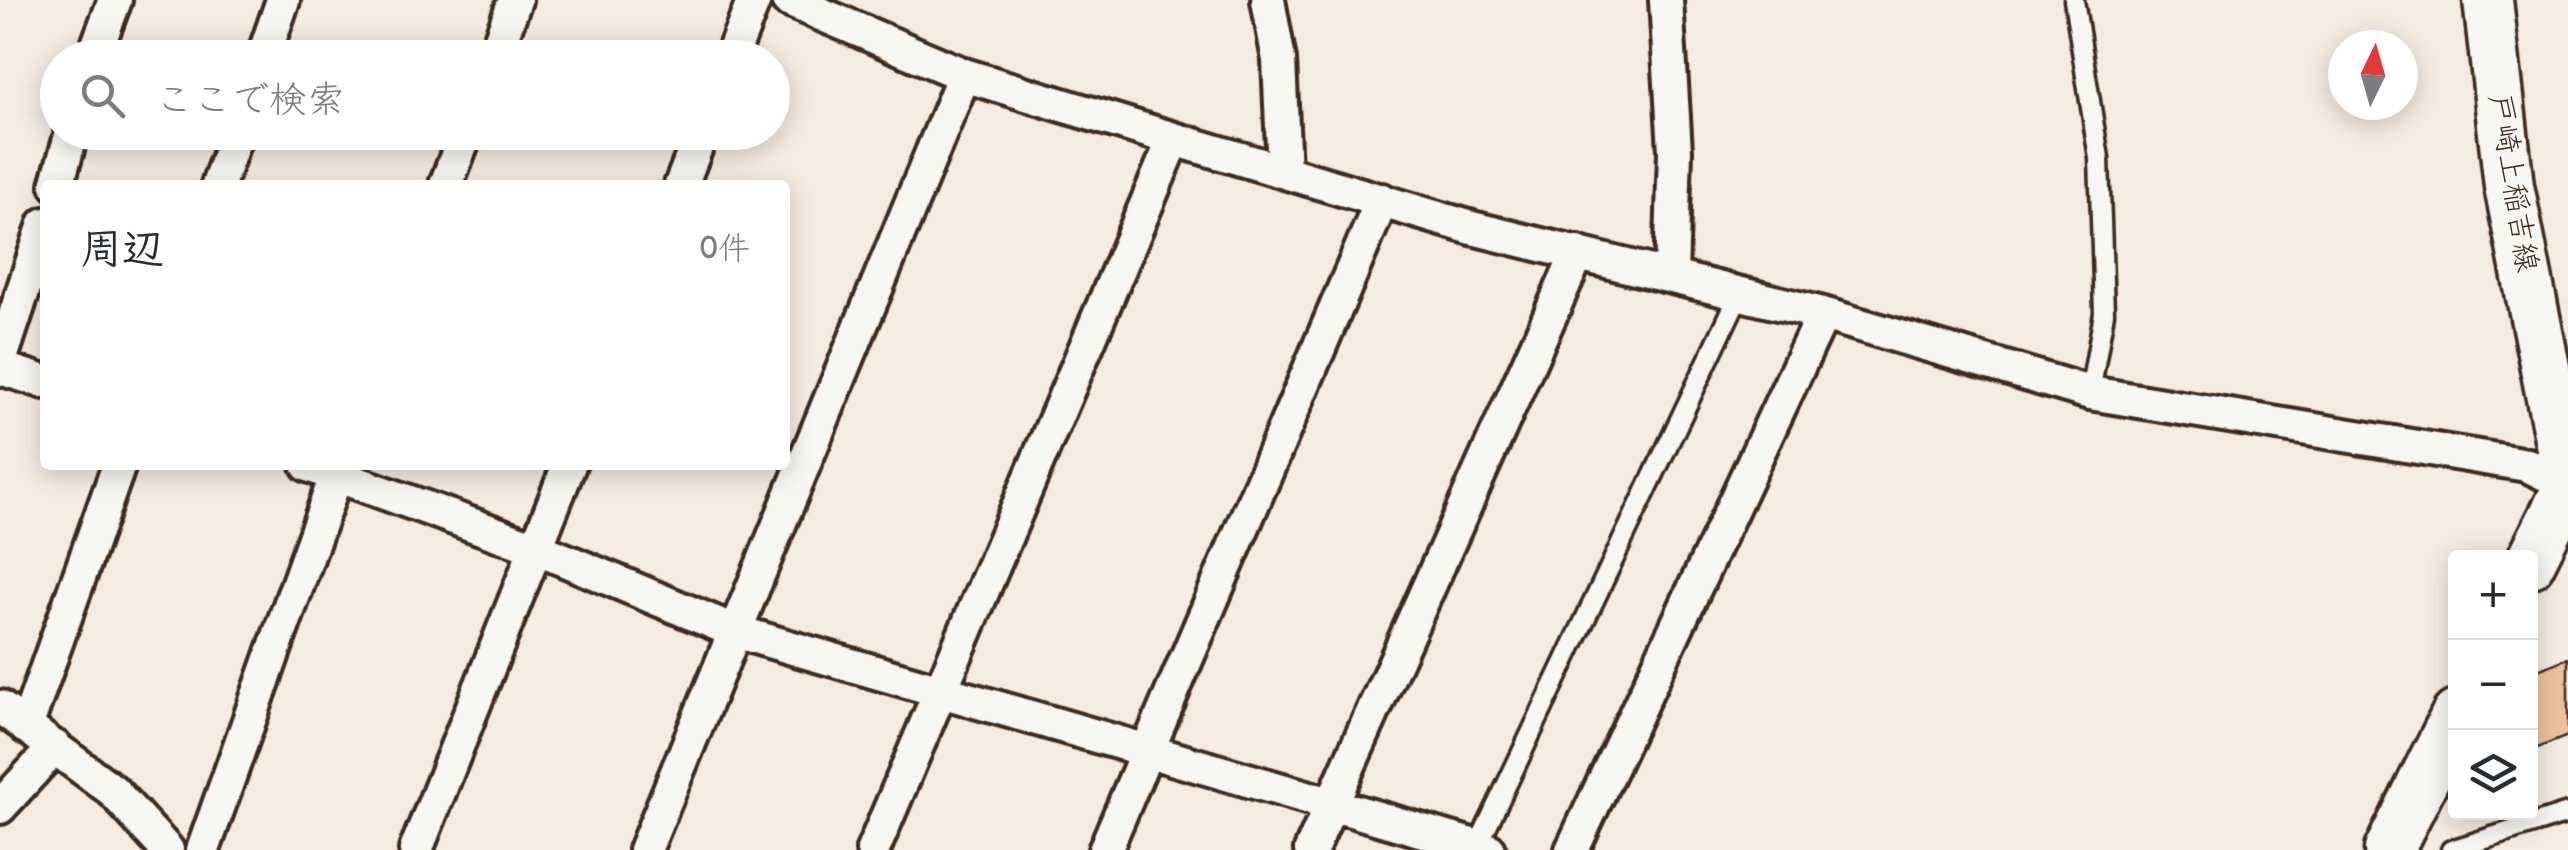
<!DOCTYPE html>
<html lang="ja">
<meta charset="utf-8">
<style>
:root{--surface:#fff;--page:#f7f7f7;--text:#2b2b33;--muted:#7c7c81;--line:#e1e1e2}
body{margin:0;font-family:"Balsamiq Sans","Klee One",sans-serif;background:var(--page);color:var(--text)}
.controls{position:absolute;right:30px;bottom:30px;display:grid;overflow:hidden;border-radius:10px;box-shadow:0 5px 25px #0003}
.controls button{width:90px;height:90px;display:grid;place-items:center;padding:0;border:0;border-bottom:2px solid var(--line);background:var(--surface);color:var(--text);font:50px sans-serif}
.compass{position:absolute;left:2328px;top:30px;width:90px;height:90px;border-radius:50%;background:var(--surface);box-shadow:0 5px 25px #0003;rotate:5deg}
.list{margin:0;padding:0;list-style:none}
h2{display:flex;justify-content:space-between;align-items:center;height:130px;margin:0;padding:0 40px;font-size:42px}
h2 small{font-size:32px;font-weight:400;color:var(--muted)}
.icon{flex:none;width:55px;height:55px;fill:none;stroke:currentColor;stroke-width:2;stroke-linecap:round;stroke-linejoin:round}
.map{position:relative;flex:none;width:2568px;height:850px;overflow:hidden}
.search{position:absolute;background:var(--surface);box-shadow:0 5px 25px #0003;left:40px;top:40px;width:750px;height:110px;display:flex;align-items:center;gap:25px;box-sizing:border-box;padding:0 35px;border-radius:55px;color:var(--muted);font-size:38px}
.panel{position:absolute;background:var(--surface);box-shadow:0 5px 25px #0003;left:40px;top:180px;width:750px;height:290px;border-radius:10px}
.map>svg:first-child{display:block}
</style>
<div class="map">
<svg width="2568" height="850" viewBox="0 0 2568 850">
<rect width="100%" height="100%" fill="#f4ebe1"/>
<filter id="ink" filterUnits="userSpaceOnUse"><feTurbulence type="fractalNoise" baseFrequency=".01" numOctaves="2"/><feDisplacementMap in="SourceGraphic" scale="20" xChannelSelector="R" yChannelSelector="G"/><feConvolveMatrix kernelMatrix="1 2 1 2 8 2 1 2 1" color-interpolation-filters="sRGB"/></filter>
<g filter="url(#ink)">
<path fill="#eec19e" stroke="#3b2a1e" stroke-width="2.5" d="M2568 658V736L2530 751V673Z"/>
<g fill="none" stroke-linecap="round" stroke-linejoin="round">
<g stroke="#3b2a1e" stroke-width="25">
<path id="lane" d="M2074 0 2099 158 2104 313 2090 393
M1477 847 1740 293
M2451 850 2568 813"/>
</g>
<g stroke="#3b2a1e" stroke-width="40">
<path id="street" d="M788 0 964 75 1174 139 1472 228 1823 314 2090 393 2527 465 2568 485
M1268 0 1279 60 1284 171
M1666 0 1675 151 1671 276
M93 58 115 0
M263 58 283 0
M494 58 515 0
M731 58 754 0
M57 185 72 132
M218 185 237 132
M446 185 466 132
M681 185 702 132
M0 361 45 224
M0 368 45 382
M308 465 536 548 734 631 1489 850
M0 707 112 790 167 850
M26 727 119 465
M0 807 55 747
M203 850 340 465
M416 850 569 465
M645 850 964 75
M873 850 1174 139
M1105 850 1382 200
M1311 850 1578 253
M1572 850 1823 314"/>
</g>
<g stroke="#3b2a1e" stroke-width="55">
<path id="secondary" d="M2488 0 2509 186 2568 483
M2530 563 2568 487
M2389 850 2456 715"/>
</g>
<use href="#lane" stroke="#f6f6f2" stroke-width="18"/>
<use href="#street" stroke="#f6f6f2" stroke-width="32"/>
<use href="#secondary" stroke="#f6f6f2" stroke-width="48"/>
</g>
</g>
<g text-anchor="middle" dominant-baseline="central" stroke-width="8" stroke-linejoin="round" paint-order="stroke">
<g font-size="30" fill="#3b2a1e" stroke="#f6f6f2">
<text transform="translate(2513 183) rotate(81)">戸崎上稲吉線</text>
</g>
</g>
</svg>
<div class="controls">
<button>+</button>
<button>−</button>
<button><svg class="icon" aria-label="layers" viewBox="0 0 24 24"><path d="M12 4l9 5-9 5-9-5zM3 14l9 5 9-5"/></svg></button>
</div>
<svg class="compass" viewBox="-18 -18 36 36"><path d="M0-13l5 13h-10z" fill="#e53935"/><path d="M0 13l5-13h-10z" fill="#7c7c81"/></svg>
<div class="search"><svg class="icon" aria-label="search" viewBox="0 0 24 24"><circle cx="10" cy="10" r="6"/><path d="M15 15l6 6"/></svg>ここで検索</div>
<section class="panel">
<h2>周辺<small>0件</small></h2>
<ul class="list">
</ul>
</section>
</div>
